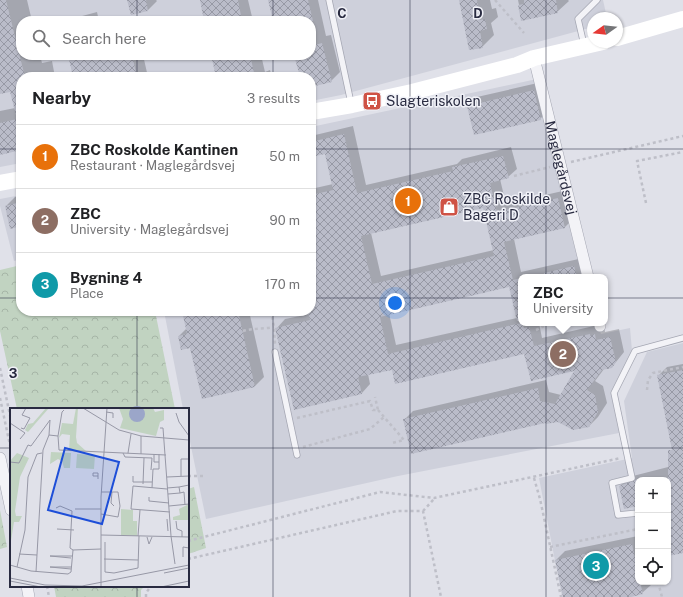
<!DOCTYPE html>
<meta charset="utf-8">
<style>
:root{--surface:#fff;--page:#f6f6f6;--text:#202124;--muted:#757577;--line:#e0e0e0;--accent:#cf5245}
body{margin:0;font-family:"Public Sans",sans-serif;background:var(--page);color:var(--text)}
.controls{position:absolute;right:12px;bottom:12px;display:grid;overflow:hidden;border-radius:8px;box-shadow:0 1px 3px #0004}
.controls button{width:36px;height:36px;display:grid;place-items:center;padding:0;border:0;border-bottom:1px solid var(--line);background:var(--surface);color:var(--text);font:20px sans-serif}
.compass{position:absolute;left:587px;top:12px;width:36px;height:36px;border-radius:50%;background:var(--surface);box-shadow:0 1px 3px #0004;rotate:255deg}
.you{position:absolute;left:395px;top:303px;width:14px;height:14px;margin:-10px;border:3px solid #fff;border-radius:50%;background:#1a73e8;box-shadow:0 0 0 6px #1a73e833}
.badge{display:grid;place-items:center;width:26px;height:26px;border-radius:50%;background:var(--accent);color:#fff;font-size:13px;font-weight:700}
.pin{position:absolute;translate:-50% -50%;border:2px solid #fff;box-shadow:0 1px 4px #0006}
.popup{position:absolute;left:518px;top:274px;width:90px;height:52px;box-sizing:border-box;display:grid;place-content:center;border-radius:8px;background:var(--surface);filter:drop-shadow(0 1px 3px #0005);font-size:13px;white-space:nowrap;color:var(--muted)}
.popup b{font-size:15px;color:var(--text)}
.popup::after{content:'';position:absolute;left:50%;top:100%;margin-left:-8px;border:8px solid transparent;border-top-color:var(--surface)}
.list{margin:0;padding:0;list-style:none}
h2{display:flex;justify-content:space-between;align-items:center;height:52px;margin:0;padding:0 16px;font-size:17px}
h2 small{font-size:13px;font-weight:400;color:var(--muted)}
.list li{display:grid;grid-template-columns:26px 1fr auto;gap:12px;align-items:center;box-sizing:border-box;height:64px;padding:0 16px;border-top:1px solid var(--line)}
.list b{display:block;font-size:15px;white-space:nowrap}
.list p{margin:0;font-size:13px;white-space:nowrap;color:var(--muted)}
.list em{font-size:13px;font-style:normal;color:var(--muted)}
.icon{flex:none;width:22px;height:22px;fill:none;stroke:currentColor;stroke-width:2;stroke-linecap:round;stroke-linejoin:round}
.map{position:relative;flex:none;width:683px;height:597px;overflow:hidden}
.search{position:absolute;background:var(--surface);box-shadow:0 1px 3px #0004;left:16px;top:16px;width:300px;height:44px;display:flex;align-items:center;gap:10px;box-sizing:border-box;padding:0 14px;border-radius:16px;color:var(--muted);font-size:15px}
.panel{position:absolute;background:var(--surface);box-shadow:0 1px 3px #0004;left:16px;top:72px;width:300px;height:244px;border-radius:16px}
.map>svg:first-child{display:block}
</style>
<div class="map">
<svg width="683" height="597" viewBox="0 0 683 597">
<defs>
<pattern id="forest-crowns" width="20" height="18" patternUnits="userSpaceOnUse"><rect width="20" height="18" fill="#c1d3c1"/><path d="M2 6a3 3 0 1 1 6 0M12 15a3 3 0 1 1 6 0" fill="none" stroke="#a6b5a7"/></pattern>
<pattern id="building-cross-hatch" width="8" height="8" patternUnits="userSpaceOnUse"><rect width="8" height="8" fill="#babcc9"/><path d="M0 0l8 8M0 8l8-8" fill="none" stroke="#9799a5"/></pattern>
</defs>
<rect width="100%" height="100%" fill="#e0e1e9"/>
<path fill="#ced0db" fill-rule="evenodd" d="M0 0H603L607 18H593V27L341 95 311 101V77H21V163L0 167ZM21 21H311V55H21Z
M537 79 586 277H521V323H597L601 334 630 328 632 351 611 394 619 433 398 476 206 519 188 432V409H183L164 311H311V127Z
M21 195V259L14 261 0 206V199Z
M683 343V597H562L539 478 632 458 624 401 647 352ZM638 480H668V582H638Z"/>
<path fill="url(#forest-crowns)" d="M21 265V311H155L175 409H17L0 331V270Z
M194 487 206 548 188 554V489Z
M0 510 7 547 0 549Z
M54 586H145L141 590V597H56Z"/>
<path fill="#0003" fill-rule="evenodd" d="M0 0H27L32 21H21V55H40L42 63 52 61 55 77H21V149L0 154V111L15 108 11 91 0 93Z
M128 0H156L157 1 148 10 131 14Z
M201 0H248L253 21H205Z
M269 0H318L326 36 331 35 340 72 331 81 311 86V77H301L296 55H311V21H274Z
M460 0H490L492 9 496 8 498 17 491 23 494 35 482 47Z
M518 0H568L569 1 557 12 522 19Z
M97 12 99 21H70L71 19Z
M69 55H143L148 77H74Z
M212 55H261L265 72 270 70 272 77H217Z
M542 82 549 110 540 119 469 106 477 97Z
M353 126 366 185 457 164 462 159 511 147 517 169 508 177 500 179 506 204 567 190 574 218 565 227 514 239 521 272 583 258 587 277H521V323H539L542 338 598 325 604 326 605 332 619 329 624 352 612 367 604 369 595 381 603 386 607 403 598 417 589 426 558 421 546 422 404 420 413 411 546 380 549 392 561 395 576 370 525 353 393 369 368 374 370 384 362 393 277 328 285 319 310 314 309 311H311V189L333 184 326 153 311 156V136ZM484 207 494 250 381 276 371 233ZM510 286 517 318 396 345 389 313Z
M21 196V225L6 206 15 197Z
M183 311H249L264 377 255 386 202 398 191 347 179 336 187 328Z
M683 364V552L668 555V480H638V505L620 486 629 477 676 465 658 376 667 367Z
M638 536V582H650L651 585 642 593 627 597H564L556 560 565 551Z"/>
<path fill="url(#building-cross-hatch)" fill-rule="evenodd" d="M0 0H6L25 77H21V150L0 155V123L17 119 10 92 0 94Z
M127 0H146L148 11 131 15Z
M200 0H238L242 21H204Z
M268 0H308L313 21H273Z
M459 0H477L480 20 485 19 487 29 480 31 483 48 469 50Z
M524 0H556L558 13 521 21 518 5 524 4Z
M322 43 332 82 311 87V77H300L294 55H311V46Z
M68 55H132L137 77H73Z
M211 55H250L255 77H216Z
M534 90 541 120 474 135 467 106Z
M344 134 357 193 453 171 452 167 503 156 509 178 490 183 497 212 558 198 565 228 504 242 513 280 521 278V321H517L509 287 380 317 388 354 521 323H522L524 328 529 327 534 346 590 334V336L595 334 596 340 610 337 616 362 612 368 602 370 587 390 595 395 598 412 589 427 573 430 558 422 546 424 545 423 411 454 403 419 538 388 540 401 555 404 574 371 531 381 524 354 395 384 392 370 358 377 362 394 294 410 275 328 310 320 308 311H311V195L333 190 325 154 311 157V142ZM483 208 494 256 372 284 361 236Z
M21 202V226L10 229 5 206Z
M574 266 577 277H545L544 273Z
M182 311H238L255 387 202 399 190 348 181 350 178 336 187 334Z
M683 370V553L668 556V450H672L657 375Z
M635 480H638V506L624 509 619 486Z
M632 544 638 572V582H640L643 594 631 597H563L555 560Z"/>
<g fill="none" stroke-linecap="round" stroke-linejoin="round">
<g stroke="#a5a7b3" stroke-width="7">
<path id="lane" d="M329 0 351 103
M584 45 578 19 597 0
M275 352 297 455
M638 513 618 515 612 483 632 478 614 393 635 351 683 338"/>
</g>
<g stroke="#a5a7b3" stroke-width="12">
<g id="street">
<path id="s1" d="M534 58 588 277"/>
<path d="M600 323V326"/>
<path d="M0 458 11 510"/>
<path d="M27 586 29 597"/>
</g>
</g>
<path stroke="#bebfc8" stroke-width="2.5" stroke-dasharray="3 3" stroke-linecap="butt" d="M495 0 524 33
M571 162 683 136
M514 176 550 167
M646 203 637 161 683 152
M271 311 274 327 275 344
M536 330 551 323
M243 331C253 328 264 329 274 327
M0 368 11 420
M647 390 648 380 653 373 683 367
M0 398 11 450
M378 410 404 440 392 443
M297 418 370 401 373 410H378L375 397
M303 447 370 429 384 417
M188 476H203
M534 478 540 499 561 597
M423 511 434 499
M188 541 380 492 434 498 621 458
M550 547 638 529
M188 559 397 511H423L441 597
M658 582 662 597
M47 586 49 597
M146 597V593L151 586"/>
<use href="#lane" stroke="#f3f3f7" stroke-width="5.5"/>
<use href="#street" stroke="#f3f3f7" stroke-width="11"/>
<path stroke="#fff" stroke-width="16" d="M617 38 683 19
M311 112 352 105 412 92 517 65 534 58 603 42
M0 183 21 179"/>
</g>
<path fill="none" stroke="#292b41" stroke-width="1" stroke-opacity="0.55" d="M137 0V21M273 0V21M410 0V597M546 0V597M137 55V77M273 55V77M0 149H21M311 149H683M0 298H21M311 298H683M137 311V409M273 311V597M0 448H11M188 448H683M137 586V597"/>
<defs>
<g id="bus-square" transform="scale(1)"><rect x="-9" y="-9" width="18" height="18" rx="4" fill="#cf5245" stroke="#f0f1f7"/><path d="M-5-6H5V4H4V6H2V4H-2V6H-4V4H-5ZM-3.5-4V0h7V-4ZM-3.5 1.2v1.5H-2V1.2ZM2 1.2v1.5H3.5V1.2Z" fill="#fff"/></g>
<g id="shop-square" transform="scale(1)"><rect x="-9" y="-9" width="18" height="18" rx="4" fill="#cf5245" stroke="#f0f1f7"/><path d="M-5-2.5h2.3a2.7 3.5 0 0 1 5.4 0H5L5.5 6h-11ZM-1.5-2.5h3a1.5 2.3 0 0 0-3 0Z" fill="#fff"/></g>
</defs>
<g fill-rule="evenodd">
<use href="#bus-square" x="372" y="101"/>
<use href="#shop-square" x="449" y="207"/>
</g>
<g text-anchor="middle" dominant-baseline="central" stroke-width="3" stroke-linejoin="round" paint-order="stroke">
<g font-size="14" fill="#292b41" stroke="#f0f1f7" text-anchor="start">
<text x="386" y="101">Slagteriskolen</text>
<text x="463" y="199">ZBC Roskilde<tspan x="463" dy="16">Bageri D</tspan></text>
</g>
<g font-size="14" fill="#292b41" stroke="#f0f1f7">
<text stroke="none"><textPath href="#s1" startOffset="113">Maglegårdsvej</textPath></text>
</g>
</g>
<g transform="translate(10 408)">
<rect width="179" height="179" fill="#e0e1e9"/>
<path d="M36 0H39L18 24 15 22 18 16 23 15ZM66 0H68L66 29 67 35 76 43 59 42 60 27 52 26 49 30 52 15 63 16ZM41 44 61 45 60 60H54L52 53 48 51 40 56ZM7 45 19 50 10 69 5 103 6 108H12L9 114H4L0 139V53ZM67 46 85 47 84 61 66 60ZM111 101 123 102V113H127V128L111 127Z" fill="#c1d3c1"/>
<path d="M109 0H143L145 4 154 2V12L150 14 146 28 110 20 113 11ZM179 96V112H163V109L170 107 169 101Z" fill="#c1d3c1"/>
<path d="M119 6a8 8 0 1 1 16 0a8 8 0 1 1-16 0Z" fill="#9ba6c9"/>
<path fill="none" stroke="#9798a6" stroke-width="1" d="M73 0 109 22 131 28 179 32M96 4 103 5V10M166 5 169 14 179 28M0 15 15 25 10 31M11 20 14 21 20 10 12 7 16 0M150 20H153L161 128M39 27 48 28 49 42 156 47M48 28 52 4 54 2M113 45 115 49 142 50 141 62M118 45 121 26M131 46V28M144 46V54H149M0 54 9 55 18 37 21 38 40 12M123 68V74H142M171 68V51H179M157 69 179 68M88 71V65H83V68H88M133 76 134 50M142 80 143 61H149V46M157 80 169 79M157 81 123 78 121 101 160 104M102 84 101 95 104 98M158 86 170 85M139 89V93L159 95M175 97 174 84 170 85 169 79 179 77M159 98 179 96M46 100 50 98 62 103 60 140 63 142M65 101H91M91 106 108 109 110 98 108 84H91M157 111 158 123M166 113 167 121 172 123V129M47 121 64 122M91 127 179 129M128 128 130 102M161 128 165 156M137 129 139 136 142 129M95 134V164L104 165 128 160 129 128M9 146 27 147M173 149V139L179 140M61 150 40 148H62M94 151 128 152M0 157 21 163 58 166 61 164 63 142 91 141M7 159 15 122 18 69 27 46 32 45M61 161 40 159H61M26 164 33 42 39 27 40 12M154 165 179 160M0 170 35 177 72 178 179 157M0 173 31 179M91 179V89L97 0M151 179 179 173"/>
<path fill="#1d4ed8" fill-opacity="0.15" stroke="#1d4ed8" stroke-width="2" d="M55 40 109 54 92 116 38 102Z"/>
<rect width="179" height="179" fill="none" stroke="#292b41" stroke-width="2"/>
</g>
<g font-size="13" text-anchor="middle" font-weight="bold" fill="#292b41" stroke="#f0f1f7" stroke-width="3" stroke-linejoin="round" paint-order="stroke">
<text x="342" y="18">C</text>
<text x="478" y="18">D</text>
<text x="13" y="378">3</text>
</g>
</svg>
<div class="controls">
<button>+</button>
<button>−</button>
<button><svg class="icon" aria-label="locate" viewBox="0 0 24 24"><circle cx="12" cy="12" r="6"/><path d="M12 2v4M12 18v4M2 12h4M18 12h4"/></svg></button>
</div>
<svg class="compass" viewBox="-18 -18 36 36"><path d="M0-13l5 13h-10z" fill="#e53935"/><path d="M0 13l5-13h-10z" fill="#757577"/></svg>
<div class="you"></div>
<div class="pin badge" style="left:408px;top:201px;background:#e8710a">1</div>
<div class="pin badge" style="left:563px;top:354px;background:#8d6e63">2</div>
<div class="popup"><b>ZBC</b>University</div>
<div class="pin badge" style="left:596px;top:566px;background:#0f9aa8">3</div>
<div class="search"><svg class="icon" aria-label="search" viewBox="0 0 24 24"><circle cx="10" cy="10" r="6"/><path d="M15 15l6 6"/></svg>Search here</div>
<section class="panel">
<h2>Nearby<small>3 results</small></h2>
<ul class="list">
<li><span class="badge" style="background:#e8710a">1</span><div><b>ZBC Roskolde Kantinen</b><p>Restaurant · Maglegårdsvej</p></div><em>50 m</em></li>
<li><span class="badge" style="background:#8d6e63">2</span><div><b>ZBC</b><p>University · Maglegårdsvej</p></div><em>90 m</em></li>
<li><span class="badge" style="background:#0f9aa8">3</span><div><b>Bygning 4</b><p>Place</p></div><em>170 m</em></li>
</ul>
</section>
</div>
